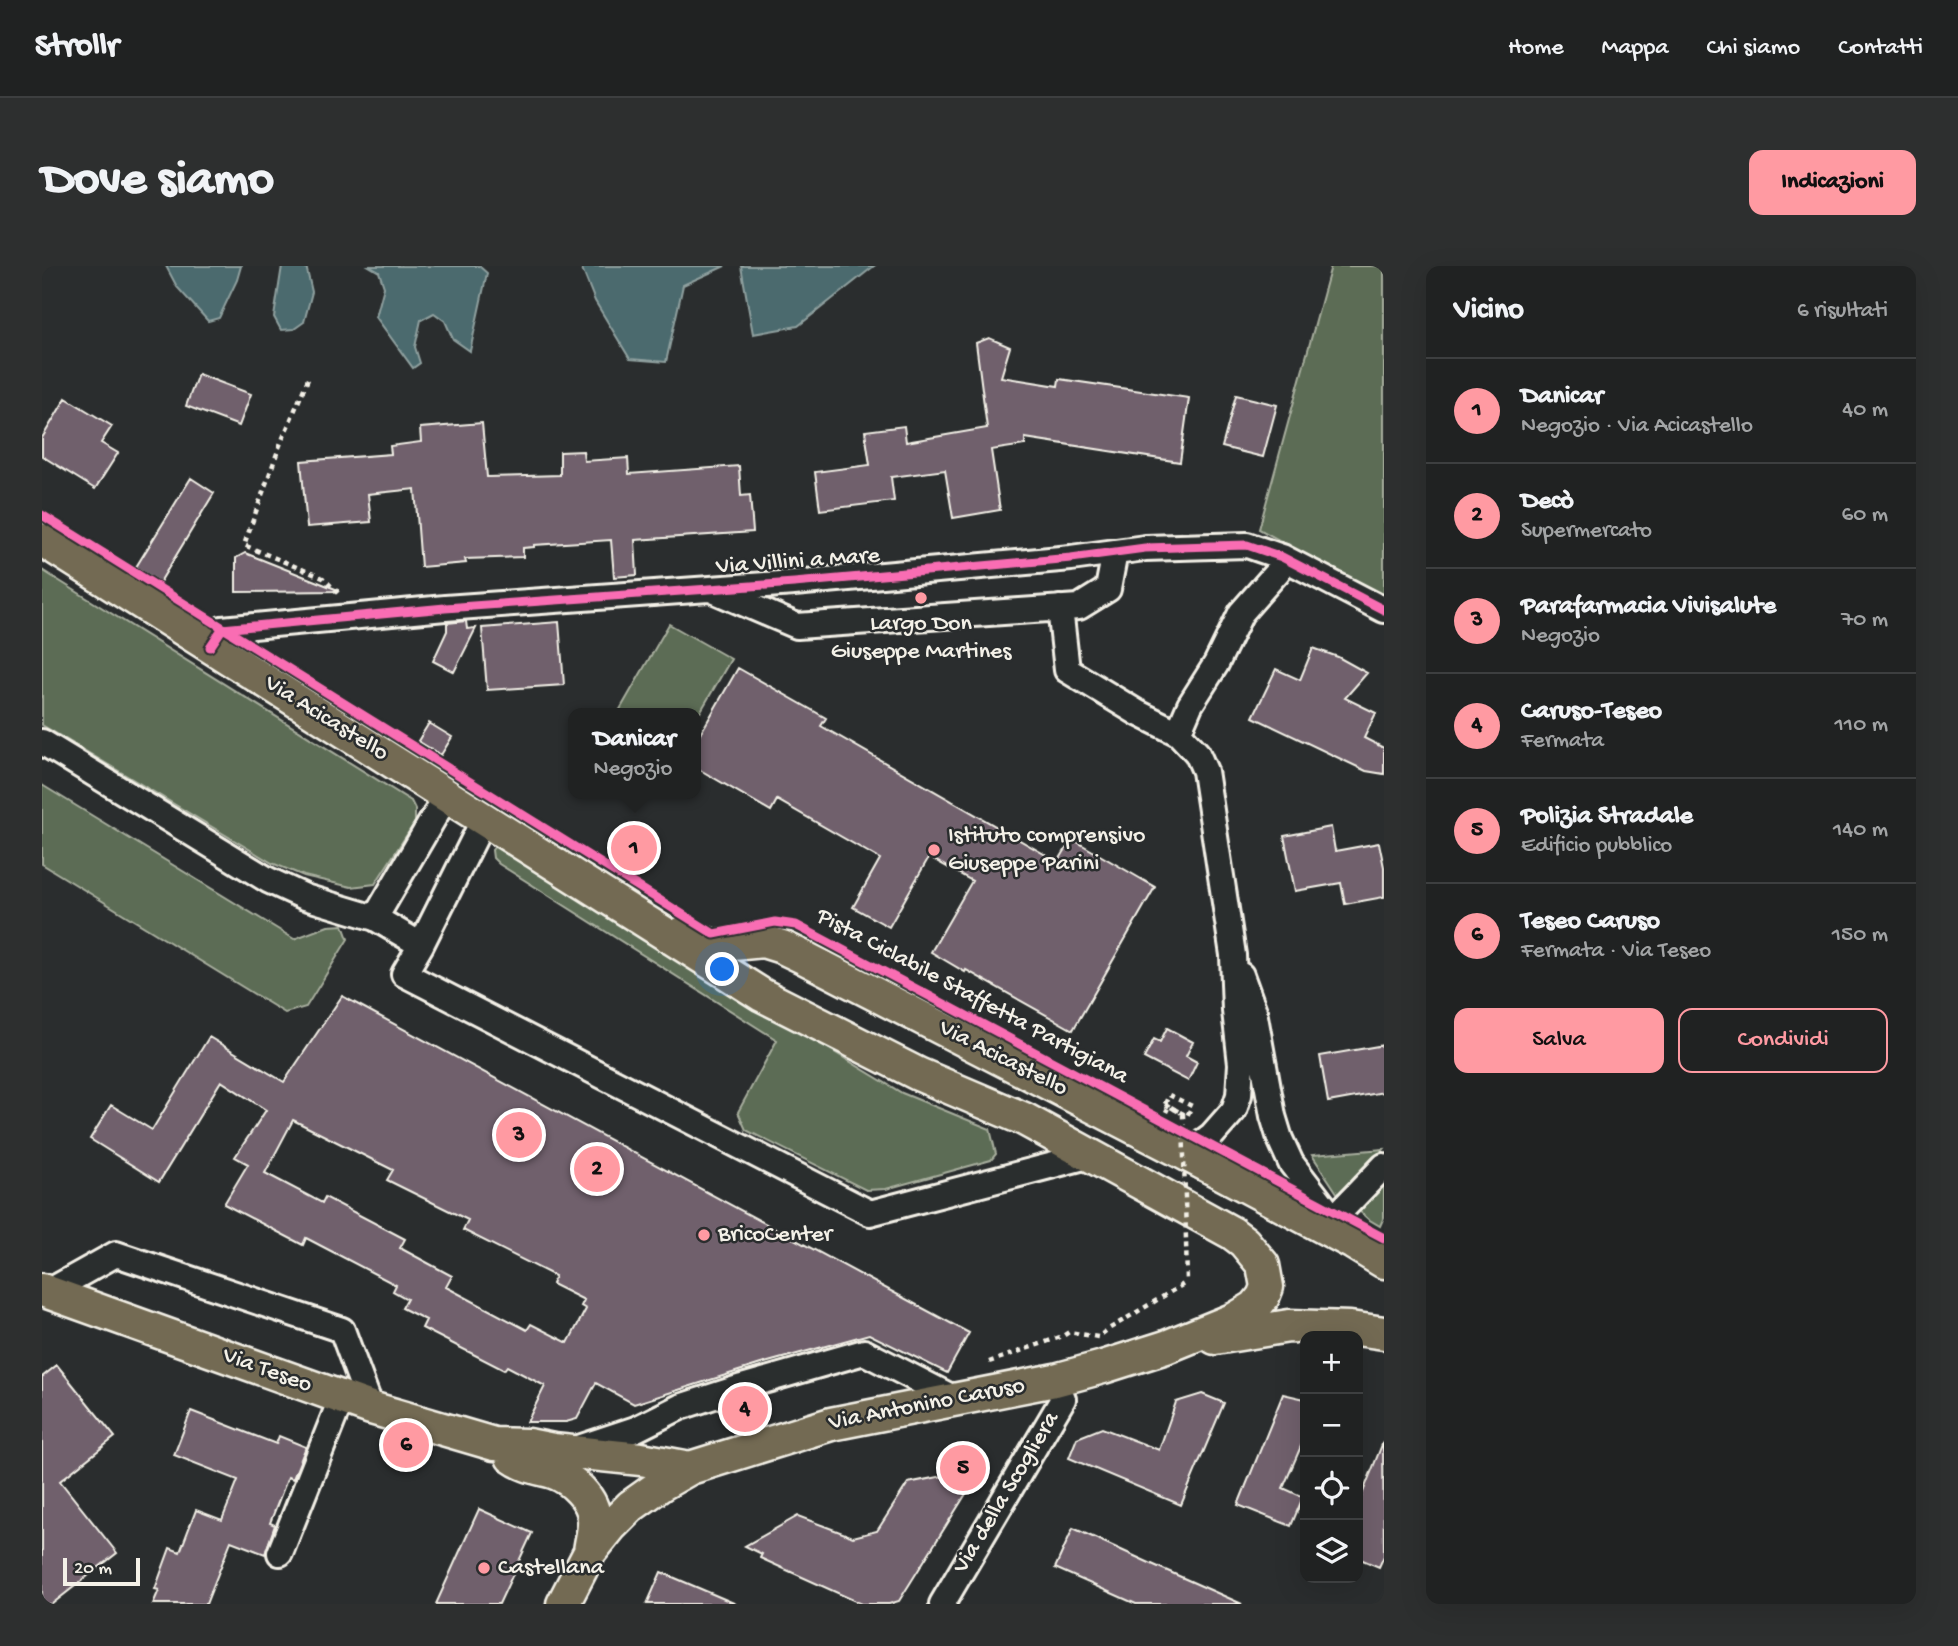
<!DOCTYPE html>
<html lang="it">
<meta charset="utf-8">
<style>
:root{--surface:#202222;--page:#2d2f2f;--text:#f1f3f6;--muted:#a2a4a5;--line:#3d3f40;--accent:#ff9aa2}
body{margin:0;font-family:"Gochi Hand",sans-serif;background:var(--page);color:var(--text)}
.controls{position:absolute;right:21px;bottom:21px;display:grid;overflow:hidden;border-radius:14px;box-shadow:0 7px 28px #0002}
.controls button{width:63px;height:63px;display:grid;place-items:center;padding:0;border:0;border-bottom:2px solid var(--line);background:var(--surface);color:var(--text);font:35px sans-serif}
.scale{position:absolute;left:21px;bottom:18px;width:77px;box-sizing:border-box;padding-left:7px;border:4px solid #f4f1e8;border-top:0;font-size:19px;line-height:24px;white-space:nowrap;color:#f4f1e8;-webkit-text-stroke:5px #2a2d2e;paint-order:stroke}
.you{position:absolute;left:681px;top:704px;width:24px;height:24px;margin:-18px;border:5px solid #fff;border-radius:50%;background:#1a73e8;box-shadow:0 0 0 10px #1a73e833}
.badge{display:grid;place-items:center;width:46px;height:46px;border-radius:50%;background:var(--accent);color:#111;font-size:23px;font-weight:700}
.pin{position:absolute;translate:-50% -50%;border:4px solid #fff;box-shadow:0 2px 7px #0006}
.popup{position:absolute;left:526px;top:442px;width:133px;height:91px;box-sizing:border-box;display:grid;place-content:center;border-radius:14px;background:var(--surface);filter:drop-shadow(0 2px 5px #0005);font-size:23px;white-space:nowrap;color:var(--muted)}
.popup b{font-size:26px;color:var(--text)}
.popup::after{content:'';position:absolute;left:50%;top:100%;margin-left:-14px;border:14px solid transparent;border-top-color:var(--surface)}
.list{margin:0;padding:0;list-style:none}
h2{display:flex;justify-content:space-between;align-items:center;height:91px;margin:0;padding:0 28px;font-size:30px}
h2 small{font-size:23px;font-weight:400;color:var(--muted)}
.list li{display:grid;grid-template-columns:46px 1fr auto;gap:21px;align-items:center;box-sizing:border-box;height:105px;padding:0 28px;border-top:2px solid var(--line)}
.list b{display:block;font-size:26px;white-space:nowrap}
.list p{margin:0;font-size:23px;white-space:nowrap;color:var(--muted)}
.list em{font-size:23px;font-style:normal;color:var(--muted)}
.actions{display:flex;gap:14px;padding:21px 28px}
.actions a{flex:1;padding:16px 0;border:2px solid var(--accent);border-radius:14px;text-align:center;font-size:24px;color:var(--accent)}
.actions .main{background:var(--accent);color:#111}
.icon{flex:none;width:38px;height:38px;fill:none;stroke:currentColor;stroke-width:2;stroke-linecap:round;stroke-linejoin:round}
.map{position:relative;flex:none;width:1342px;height:1338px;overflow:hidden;border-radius:14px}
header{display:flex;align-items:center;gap:42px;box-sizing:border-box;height:98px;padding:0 35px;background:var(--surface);border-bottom:2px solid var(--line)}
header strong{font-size:33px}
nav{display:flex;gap:38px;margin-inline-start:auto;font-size:24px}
.intro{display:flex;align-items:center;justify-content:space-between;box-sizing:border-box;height:168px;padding:0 42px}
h1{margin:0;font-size:49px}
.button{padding:18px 32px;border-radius:14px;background:var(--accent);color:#111;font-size:24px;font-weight:700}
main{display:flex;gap:42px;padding:0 42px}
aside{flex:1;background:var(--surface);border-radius:14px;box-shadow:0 7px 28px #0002}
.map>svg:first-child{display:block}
</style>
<header>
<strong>Strollr</strong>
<nav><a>Home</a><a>Mappa</a><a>Chi siamo</a><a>Contatti</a></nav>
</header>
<div class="intro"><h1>Dove siamo</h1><a class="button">Indicazioni</a></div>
<main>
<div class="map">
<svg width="1342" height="1338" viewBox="0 0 1342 1338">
<rect width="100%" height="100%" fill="#2a2d2e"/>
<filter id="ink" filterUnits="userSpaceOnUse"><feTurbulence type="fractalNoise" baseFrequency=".0143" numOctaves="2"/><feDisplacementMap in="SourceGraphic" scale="14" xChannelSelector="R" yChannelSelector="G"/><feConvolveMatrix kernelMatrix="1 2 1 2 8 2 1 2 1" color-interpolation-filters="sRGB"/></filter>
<g filter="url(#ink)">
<path fill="#5b6c55" stroke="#a8ae9e" stroke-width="2" d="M1289 0H1342V332L1217 263Z
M0 304 369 535 373 543V556L333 618 309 621 262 610 230 597 0 459Z
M627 358 689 393 653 455V447H576Z
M0 519 252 673 286 660 301 659 306 673 264 741 243 747 0 598Z
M454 579 471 585 723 744 860 827 948 863 954 888 949 894 844 923 824 924 704 864 696 846 735 774 457 598 451 592 450 584Z
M1342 883 1297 930 1270 889Z
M1342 916V951L1338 960 1326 953 1315 943Z"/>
<path fill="#4c6a6e" stroke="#8fa09f" stroke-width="2" d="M124 0H199L195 14 177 52 166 55 135 21Z
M240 0H264L270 26 262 56 252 63 239 64 232 51Z
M327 0H437L445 7 428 85 411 73 403 55 392 47 379 54 373 81 378 97 371 102 334 51 342 21 337 6Z
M539 0H683L641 19 624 96 588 93 553 35Z
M699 0H832L756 60 711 68Z"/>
<path fill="#6f606c" stroke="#f4f1e8" stroke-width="2" fill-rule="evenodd" d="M947 72 968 81 959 111 1016 120 1017 113 1147 132 1138 196 983 172V179L949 184 958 244 911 252 903 204 849 211 852 235 778 244 773 206 828 199 823 165 862 160 864 176 945 162 934 77Z
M156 108 209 128 197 160 144 140Z
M1194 129 1235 139 1221 191 1180 181Z
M24 132 70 160 59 177 76 187 53 223 0 190V172Z
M440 157 445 211 518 209V186L541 185 542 195 586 192 587 208 697 200 699 230 708 229 711 266 593 274 595 309 572 311 569 274 492 279V281L481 282V291L423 293 424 297 379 301 373 223 326 228 329 256 265 261 259 195 349 188 348 180 379 176 378 162Z
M149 212 172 227 118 316 94 301Z
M203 287 296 324V325L194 326V292Z
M424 355 425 363 434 362 412 406 391 395 405 365V357Z
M517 356 522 419 445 424 440 362Z
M1271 382 1296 391 1325 407 1303 432 1334 447 1322 472 1342 482V508L1324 505 1211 451 1234 403 1258 414Z
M696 402 784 452 779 460 1016 596 1030 573 1113 621 1031 764 924 704 923 706 889 686 930 615 887 591 847 661 811 641 838 593 735 534 729 545 653 501V477Z
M387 457 410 471 399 489 376 475Z
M1289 561 1293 585 1337 577 1342 601V631L1303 638 1299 617 1253 625 1242 570Z
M300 730 927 1067 905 1107 827 1068 719 1098 592 1138 554 1117 535 1153 524 1156H485L503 1120 465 1100 462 1104 380 1062 384 1054 360 1042 365 1033 351 1025 354 1019 264 972 261 979 182 938 206 898 193 891 224 844 179 815 117 916 48 873 69 839 110 864 167 771 242 816ZM251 854 351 904 345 914 426 954 421 964 513 1010 510 1018 542 1034 539 1040 544 1043 526 1077 489 1058 485 1064 404 1021 410 1010 358 982 363 973 283 931 280 937 223 907Z
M1125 762 1151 776 1144 790 1155 796 1146 815 1102 792 1112 773 1118 776Z
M1342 779V826L1286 836 1278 790Z
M15 1099 73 1171 18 1215 75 1287 10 1338H0V1111Z
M1160 1128 1182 1137 1139 1239 1027 1192 1035 1172 1060 1162 1117 1184 1134 1136Z
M1241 1128 1263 1133V1171L1241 1222 1261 1231 1249 1260 1196 1239Z
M149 1145 234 1178 237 1170 264 1181 251 1213 246 1211 228 1257 233 1259 223 1288 189 1275 164 1338H111L117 1324 113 1323 128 1282 138 1286 154 1244 180 1254 196 1214 132 1189Z
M1341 1176 1342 1290 1337 1301 1316 1292V1239Z
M916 1200 932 1215 857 1335 847 1338H820L718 1292 720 1288 703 1280 756 1250 811 1271 835 1265 866 1217 911 1208Z
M437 1243 490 1267 457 1338H394Z
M1031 1262 1112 1299 1200 1338H1094L1013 1302Z
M619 1306 694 1338H605Z"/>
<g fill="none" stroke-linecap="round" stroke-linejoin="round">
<g stroke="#f4f1e8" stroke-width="30">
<path id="minor" d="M673 325 755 360 1037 341 1066 323 1073 286
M1018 342 1025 404 1096 447 1136 467 1155 487 1163 505 1191 689 1193 745 1199 798 1197 829 1192 844 1170 869 1162 875 1140 886
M168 381 180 363 403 342 752 317 1029 292 1103 282 1205 279 1240 291 1342 344
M1136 467 1148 439 1174 398 1199 347 1236 305 1240 291
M0 476 226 614 263 631 333 652 379 679
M442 553 379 679 362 708 828 947 1050 889
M333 652 405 529
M1199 709 1212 745 1231 850 1238 873 1249 897 1304 969
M1290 954 1342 900
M6 1026 74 988 300 1064 329 1142
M531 1184 594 1163 638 1141 700 1121 822 1086 913 1133
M238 1287 300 1131
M900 1338 1021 1133 1013 1114"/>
</g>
<g stroke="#f4f1e8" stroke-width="37">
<path id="major" d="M0 274 720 729 876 808 982 853 1190 967 1202 976 1221 999 1225 1021 1221 1031 1213 1041 1193 1053 1124 1081 1061 1101 1013 1114 789 1158 648 1202 620 1218 589 1240 569 1260 548 1286 521 1338
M641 667 671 680 721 675 740 681 761 691 1140 886 1311 977 1342 996
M0 1024 329 1142 452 1178 486 1179 511 1184 599 1193 648 1202
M1173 1072 1247 1060 1308 1062 1342 1067
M470 1191C482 1200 497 1202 511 1206 529 1212 552 1233 552 1253 553 1264 549 1275 548 1286"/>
</g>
<path stroke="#f4f1e8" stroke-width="4.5" stroke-dasharray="5 5" stroke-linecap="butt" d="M266 113 238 179 202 279 281 312 296 327
M1123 838 1127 829 1150 840 1145 850 1127 840 1124 846
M947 1096 1021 1070 1027 1066 1056 1071 1065 1064 1145 1016"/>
<use href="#minor" stroke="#2a2d2e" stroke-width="24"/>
<use href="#major" stroke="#736b52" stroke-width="32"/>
<path stroke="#f4f1e8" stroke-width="4.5" stroke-dasharray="5 5" stroke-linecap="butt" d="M1123 838 1141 848 1145 1016"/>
<g stroke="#2a2d2e" stroke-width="13">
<path id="cycleway" d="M0 249 672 668 733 656 754 659 1342 972
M168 381 180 363 403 342 752 317 1029 292 1103 282 1205 279 1240 291 1342 344"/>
</g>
<use href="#cycleway" stroke="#f96db3" stroke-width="9"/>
</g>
</g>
<g fill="#ff9aa2" stroke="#2a2d2e" stroke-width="2.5">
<circle cx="879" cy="332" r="7"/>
<circle cx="892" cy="584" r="7"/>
<circle cx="662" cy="969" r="7"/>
<circle cx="442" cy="1302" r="7"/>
</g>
<g text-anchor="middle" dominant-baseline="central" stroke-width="5" stroke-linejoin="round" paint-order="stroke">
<g font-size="24" fill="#f4f1e8" stroke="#2a2d2e">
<text transform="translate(756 296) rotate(-4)">Via Villini a Mare</text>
<text transform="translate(284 453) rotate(32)">Via Acicastello</text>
<text transform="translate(930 731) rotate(28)">Pista Ciclabile Staffetta Partigiana</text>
<text transform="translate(961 793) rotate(27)">Via Acicastello</text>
<text transform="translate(225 1105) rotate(20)">Via Teseo</text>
<text transform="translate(885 1139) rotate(-11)">Via Antonino Caruso</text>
<text transform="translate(965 1227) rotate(-59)">Via della Scogliera</text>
</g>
<g font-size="24" fill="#f4f1e8" stroke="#2a2d2e" text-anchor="start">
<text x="879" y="358" text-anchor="middle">Largo Don<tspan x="879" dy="28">Giuseppe Martines</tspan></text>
<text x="906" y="570">Istituto comprensivo<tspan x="906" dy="28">Giuseppe Parini</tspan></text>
<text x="676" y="969">BricoCenter</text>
<text x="456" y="1302">Castellana</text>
</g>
</g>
</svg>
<div class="controls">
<button>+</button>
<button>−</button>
<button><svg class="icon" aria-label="locate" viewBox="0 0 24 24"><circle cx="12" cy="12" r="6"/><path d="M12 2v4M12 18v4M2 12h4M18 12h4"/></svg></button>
<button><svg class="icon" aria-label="layers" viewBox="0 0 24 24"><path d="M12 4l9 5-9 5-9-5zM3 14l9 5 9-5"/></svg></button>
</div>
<div class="scale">20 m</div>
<div class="you"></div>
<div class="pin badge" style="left:592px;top:582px">1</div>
<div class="popup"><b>Danicar</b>Negozio</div>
<div class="pin badge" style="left:555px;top:903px">2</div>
<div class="pin badge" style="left:477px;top:869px">3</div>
<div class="pin badge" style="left:703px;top:1143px">4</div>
<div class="pin badge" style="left:921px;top:1202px">5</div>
<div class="pin badge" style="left:364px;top:1179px">6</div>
</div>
<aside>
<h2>Vicino<small>6 risultati</small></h2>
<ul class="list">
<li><span class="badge">1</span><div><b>Danicar</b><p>Negozio · Via Acicastello</p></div><em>40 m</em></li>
<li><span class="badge">2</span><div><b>Decò</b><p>Supermercato</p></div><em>60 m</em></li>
<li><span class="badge">3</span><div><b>Parafarmacia Vivisalute</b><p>Negozio</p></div><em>70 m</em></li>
<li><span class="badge">4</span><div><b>Caruso-Teseo</b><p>Fermata</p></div><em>110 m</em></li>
<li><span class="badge">5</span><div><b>Polizia Stradale</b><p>Edificio pubblico</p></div><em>140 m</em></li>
<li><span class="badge">6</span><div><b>Teseo Caruso</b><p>Fermata · Via Teseo</p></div><em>150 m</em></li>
</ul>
<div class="actions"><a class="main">Salva</a><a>Condividi</a></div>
</aside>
</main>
